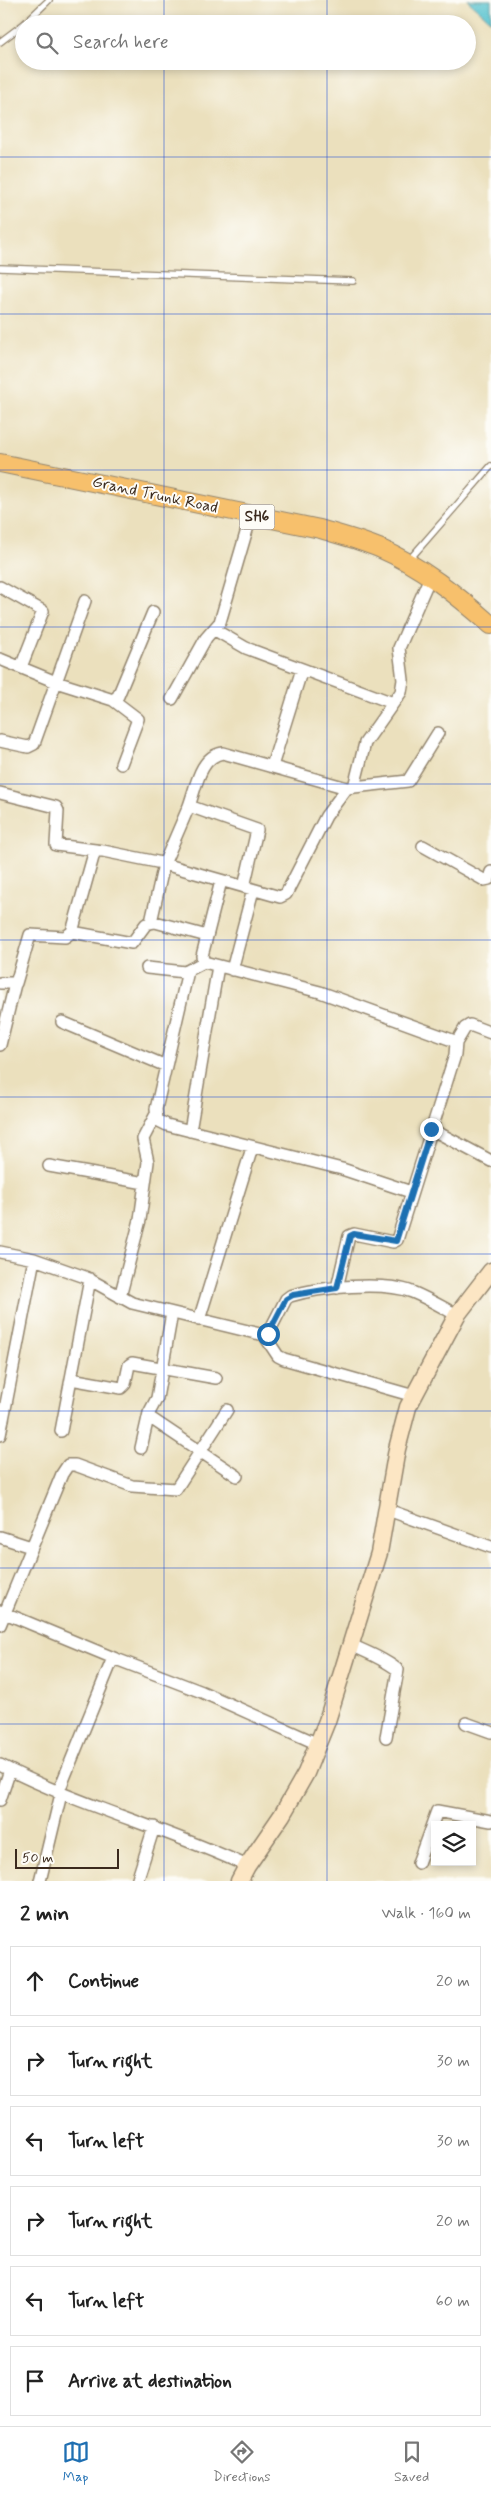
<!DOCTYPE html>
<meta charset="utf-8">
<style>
:root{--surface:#fff;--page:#f6f6f6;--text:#222;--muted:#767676;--line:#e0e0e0;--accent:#1f6fb2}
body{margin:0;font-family:Mynerve,sans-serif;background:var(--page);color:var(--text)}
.controls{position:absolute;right:15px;bottom:15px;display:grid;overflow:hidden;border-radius:0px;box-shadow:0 2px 8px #0003}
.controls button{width:45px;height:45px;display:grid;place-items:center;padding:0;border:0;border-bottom:1px solid var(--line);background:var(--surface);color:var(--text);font:25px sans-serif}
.scale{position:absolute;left:15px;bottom:12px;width:104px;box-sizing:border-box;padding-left:5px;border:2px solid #3b2a1e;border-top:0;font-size:14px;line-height:18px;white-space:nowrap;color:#3b2a1e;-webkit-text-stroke:4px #fdfcf7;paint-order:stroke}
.stop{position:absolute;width:15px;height:15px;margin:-11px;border:4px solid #1f6fb2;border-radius:50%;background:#fff}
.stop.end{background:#1f6fb2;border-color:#fff;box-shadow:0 1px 5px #0008}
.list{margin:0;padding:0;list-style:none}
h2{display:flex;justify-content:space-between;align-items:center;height:65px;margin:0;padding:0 20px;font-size:21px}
h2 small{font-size:16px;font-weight:400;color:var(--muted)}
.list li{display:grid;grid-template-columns:32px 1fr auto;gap:15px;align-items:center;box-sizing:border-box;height:70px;margin:0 10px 10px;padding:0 10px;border:1px solid var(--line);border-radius:0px}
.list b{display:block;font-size:19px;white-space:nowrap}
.list em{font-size:16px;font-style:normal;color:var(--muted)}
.icon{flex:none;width:28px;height:28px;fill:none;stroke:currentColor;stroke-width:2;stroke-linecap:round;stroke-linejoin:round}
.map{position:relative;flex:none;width:491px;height:1881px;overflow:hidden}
.search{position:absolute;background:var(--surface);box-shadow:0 2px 8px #0003;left:15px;right:15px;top:15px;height:55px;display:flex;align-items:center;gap:12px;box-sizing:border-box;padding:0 18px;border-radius:28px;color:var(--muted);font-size:19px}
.sheet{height:545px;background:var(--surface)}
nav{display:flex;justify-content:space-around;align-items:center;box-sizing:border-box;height:70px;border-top:1px solid var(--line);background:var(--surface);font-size:14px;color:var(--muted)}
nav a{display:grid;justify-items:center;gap:2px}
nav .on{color:var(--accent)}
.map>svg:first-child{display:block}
</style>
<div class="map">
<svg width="491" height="1881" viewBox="0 0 491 1881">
<rect width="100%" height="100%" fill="#fdfcf7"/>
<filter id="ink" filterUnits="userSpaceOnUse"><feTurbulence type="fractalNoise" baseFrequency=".02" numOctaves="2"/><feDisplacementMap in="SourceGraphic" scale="10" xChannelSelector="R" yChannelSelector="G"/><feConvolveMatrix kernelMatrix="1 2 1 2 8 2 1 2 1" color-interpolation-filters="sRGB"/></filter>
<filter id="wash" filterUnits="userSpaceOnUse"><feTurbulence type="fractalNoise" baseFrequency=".0096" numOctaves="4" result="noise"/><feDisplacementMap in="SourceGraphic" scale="20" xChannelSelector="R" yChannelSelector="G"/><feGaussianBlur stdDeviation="1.12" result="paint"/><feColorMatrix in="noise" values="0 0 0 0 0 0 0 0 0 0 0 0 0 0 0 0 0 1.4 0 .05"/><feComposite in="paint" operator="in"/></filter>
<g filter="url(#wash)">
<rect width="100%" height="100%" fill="#ebe0bd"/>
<path fill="#56c2cf" stroke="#487676" d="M467 0H491V21Z"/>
</g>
<g filter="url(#ink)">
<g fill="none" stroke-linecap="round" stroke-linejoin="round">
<g stroke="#93856e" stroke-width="8">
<path id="lane" d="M24 24 49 0
M0 42 24 24
M0 268 353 281
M409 560 491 466"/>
</g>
<g stroke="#93856e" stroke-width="14">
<path id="street" d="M0 587 43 611 21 667
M215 630 246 648 393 703
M0 659 56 682 113 700 118 696 153 612
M172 699 206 638 220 622 251 516
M113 700 138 719 121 764
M0 741 28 747 34 744 85 601
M272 766 302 669
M354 787 408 781 438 733
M0 793 56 807 58 811 56 845 103 851 157 862 280 897 286 894 326 816 347 788
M189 806C196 787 200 756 223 753L347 788 354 787 365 743 401 692 403 680 399 648 430 577
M423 846 484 880 489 879 491 872
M221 881 202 956 204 962 320 992 452 1040 456 1043 455 1055 397 1240 393 1242 354 1234 349 1236 337 1288
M151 922 164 864 189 806 257 830 244 887
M72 932 132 943 146 924 155 922 207 936
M147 968 185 972 204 962
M232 970 253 890
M188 971 156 1109 157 1120 167 1125 342 1169 411 1192
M0 983H16L30 935 65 937 72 932 95 850
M62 1022 166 1066
M456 1043 465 1028 470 1025 491 1033
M0 1045 15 984
M431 1129 491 1161
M190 1131 218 966
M49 1166 145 1183
M0 1252 34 1259 85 1277 132 1303 264 1335 269 1332 286 1299 290 1296C319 1287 384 1281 412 1292 427 1298 442 1307 457 1315
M120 1297 140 1220 148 1162 143 1139 155 1116
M199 1320 252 1148
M264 1335 278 1356 284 1359 414 1396
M71 1379 121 1388 125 1384 129 1365 132 1363 216 1378
M149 1417 237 1476
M61 1431 90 1279
M0 1435 34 1259
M141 1448 149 1413 157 1398 172 1313
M388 1510 491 1547
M0 1537 31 1547
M0 1611 116 1659 202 1692 318 1744
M0 1625 62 1474 68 1465H75L132 1486 176 1489 227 1410
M351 1645C367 1652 384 1659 398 1670L386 1737
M466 1723 491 1732
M0 1765C79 1806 166 1828 247 1866
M58 1793 113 1658
M0 1800 10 1770
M418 1863 437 1811 491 1821
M40 1881 61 1794
M137 1881 154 1827"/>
</g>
<g stroke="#93856e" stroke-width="19">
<path id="secondary" d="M239 1881 247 1866 282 1815 306 1773 327 1721 379 1553 397 1449 408 1407 457 1315 491 1271"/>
</g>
<g stroke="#93856e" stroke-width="20">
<path id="primary" d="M0 463 320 529C340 535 360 540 379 548 421 566 457 595 491 625"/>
</g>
<use href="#lane" stroke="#fff" stroke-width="5.5"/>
<use href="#street" stroke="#fff" stroke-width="11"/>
<use href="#secondary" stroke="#fce6c4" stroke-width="16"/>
<use href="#primary" stroke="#f7c06c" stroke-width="18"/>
</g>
</g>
<g fill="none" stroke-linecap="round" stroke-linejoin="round" filter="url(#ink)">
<path stroke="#1f6fb2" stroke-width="6" d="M268 1334 286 1299 293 1295 337 1288 350 1236 354 1234 396 1241 431 1129"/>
</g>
<path fill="none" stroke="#1d4ed8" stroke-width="1" stroke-opacity="0.55" d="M164 0V24M327 0V24M164 61V1881M327 61V1881M0 157H491M0 314H491M0 470H491M0 627H491M0 784H491M0 940H491M0 1097H491M0 1254H491M0 1411H491M0 1568H491M0 1724H491"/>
<g text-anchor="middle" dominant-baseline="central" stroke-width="4" stroke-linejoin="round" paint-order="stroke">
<rect fill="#fdfcf7" stroke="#75695f" stroke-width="1" x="239.5" y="504.5" width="35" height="25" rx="4"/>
<g font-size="15" font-weight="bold" fill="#3b2a1e">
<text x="257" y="517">SH6</text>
</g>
<g font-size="16" fill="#3b2a1e" stroke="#fdfcf7">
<text transform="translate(155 495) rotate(12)">Grand Trunk Road</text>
</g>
</g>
</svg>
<div class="controls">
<button><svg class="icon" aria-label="layers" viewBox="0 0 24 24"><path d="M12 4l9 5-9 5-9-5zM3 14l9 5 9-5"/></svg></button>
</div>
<div class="scale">50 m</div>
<div class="stop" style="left:268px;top:1334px"></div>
<div class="stop end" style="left:431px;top:1129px"></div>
<div class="search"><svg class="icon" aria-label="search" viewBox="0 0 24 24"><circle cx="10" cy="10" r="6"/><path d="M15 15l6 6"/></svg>Search here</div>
</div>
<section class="sheet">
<h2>2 min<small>Walk · 160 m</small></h2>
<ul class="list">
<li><svg class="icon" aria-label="ahead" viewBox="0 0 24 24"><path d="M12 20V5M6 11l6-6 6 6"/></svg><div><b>Continue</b></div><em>20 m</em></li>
<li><svg class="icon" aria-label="right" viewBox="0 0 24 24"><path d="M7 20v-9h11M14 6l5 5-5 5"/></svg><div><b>Turn right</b></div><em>30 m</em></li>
<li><svg class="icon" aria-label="left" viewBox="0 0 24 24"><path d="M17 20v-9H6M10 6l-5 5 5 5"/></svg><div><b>Turn left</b></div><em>30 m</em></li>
<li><svg class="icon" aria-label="right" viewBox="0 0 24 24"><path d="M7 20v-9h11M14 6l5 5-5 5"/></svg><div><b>Turn right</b></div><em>20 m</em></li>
<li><svg class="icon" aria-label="left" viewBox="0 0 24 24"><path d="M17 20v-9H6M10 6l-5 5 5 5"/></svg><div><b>Turn left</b></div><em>60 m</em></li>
<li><svg class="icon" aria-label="arrive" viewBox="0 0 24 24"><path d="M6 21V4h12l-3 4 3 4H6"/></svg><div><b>Arrive at destination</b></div></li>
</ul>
</section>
<nav>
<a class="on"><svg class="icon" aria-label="map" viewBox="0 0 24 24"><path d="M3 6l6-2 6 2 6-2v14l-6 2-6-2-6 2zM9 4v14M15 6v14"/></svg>Map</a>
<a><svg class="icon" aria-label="directions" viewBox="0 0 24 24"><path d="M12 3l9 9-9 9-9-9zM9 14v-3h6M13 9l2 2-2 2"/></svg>Directions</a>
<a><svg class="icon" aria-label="saved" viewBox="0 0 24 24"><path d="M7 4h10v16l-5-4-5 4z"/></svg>Saved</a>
</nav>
